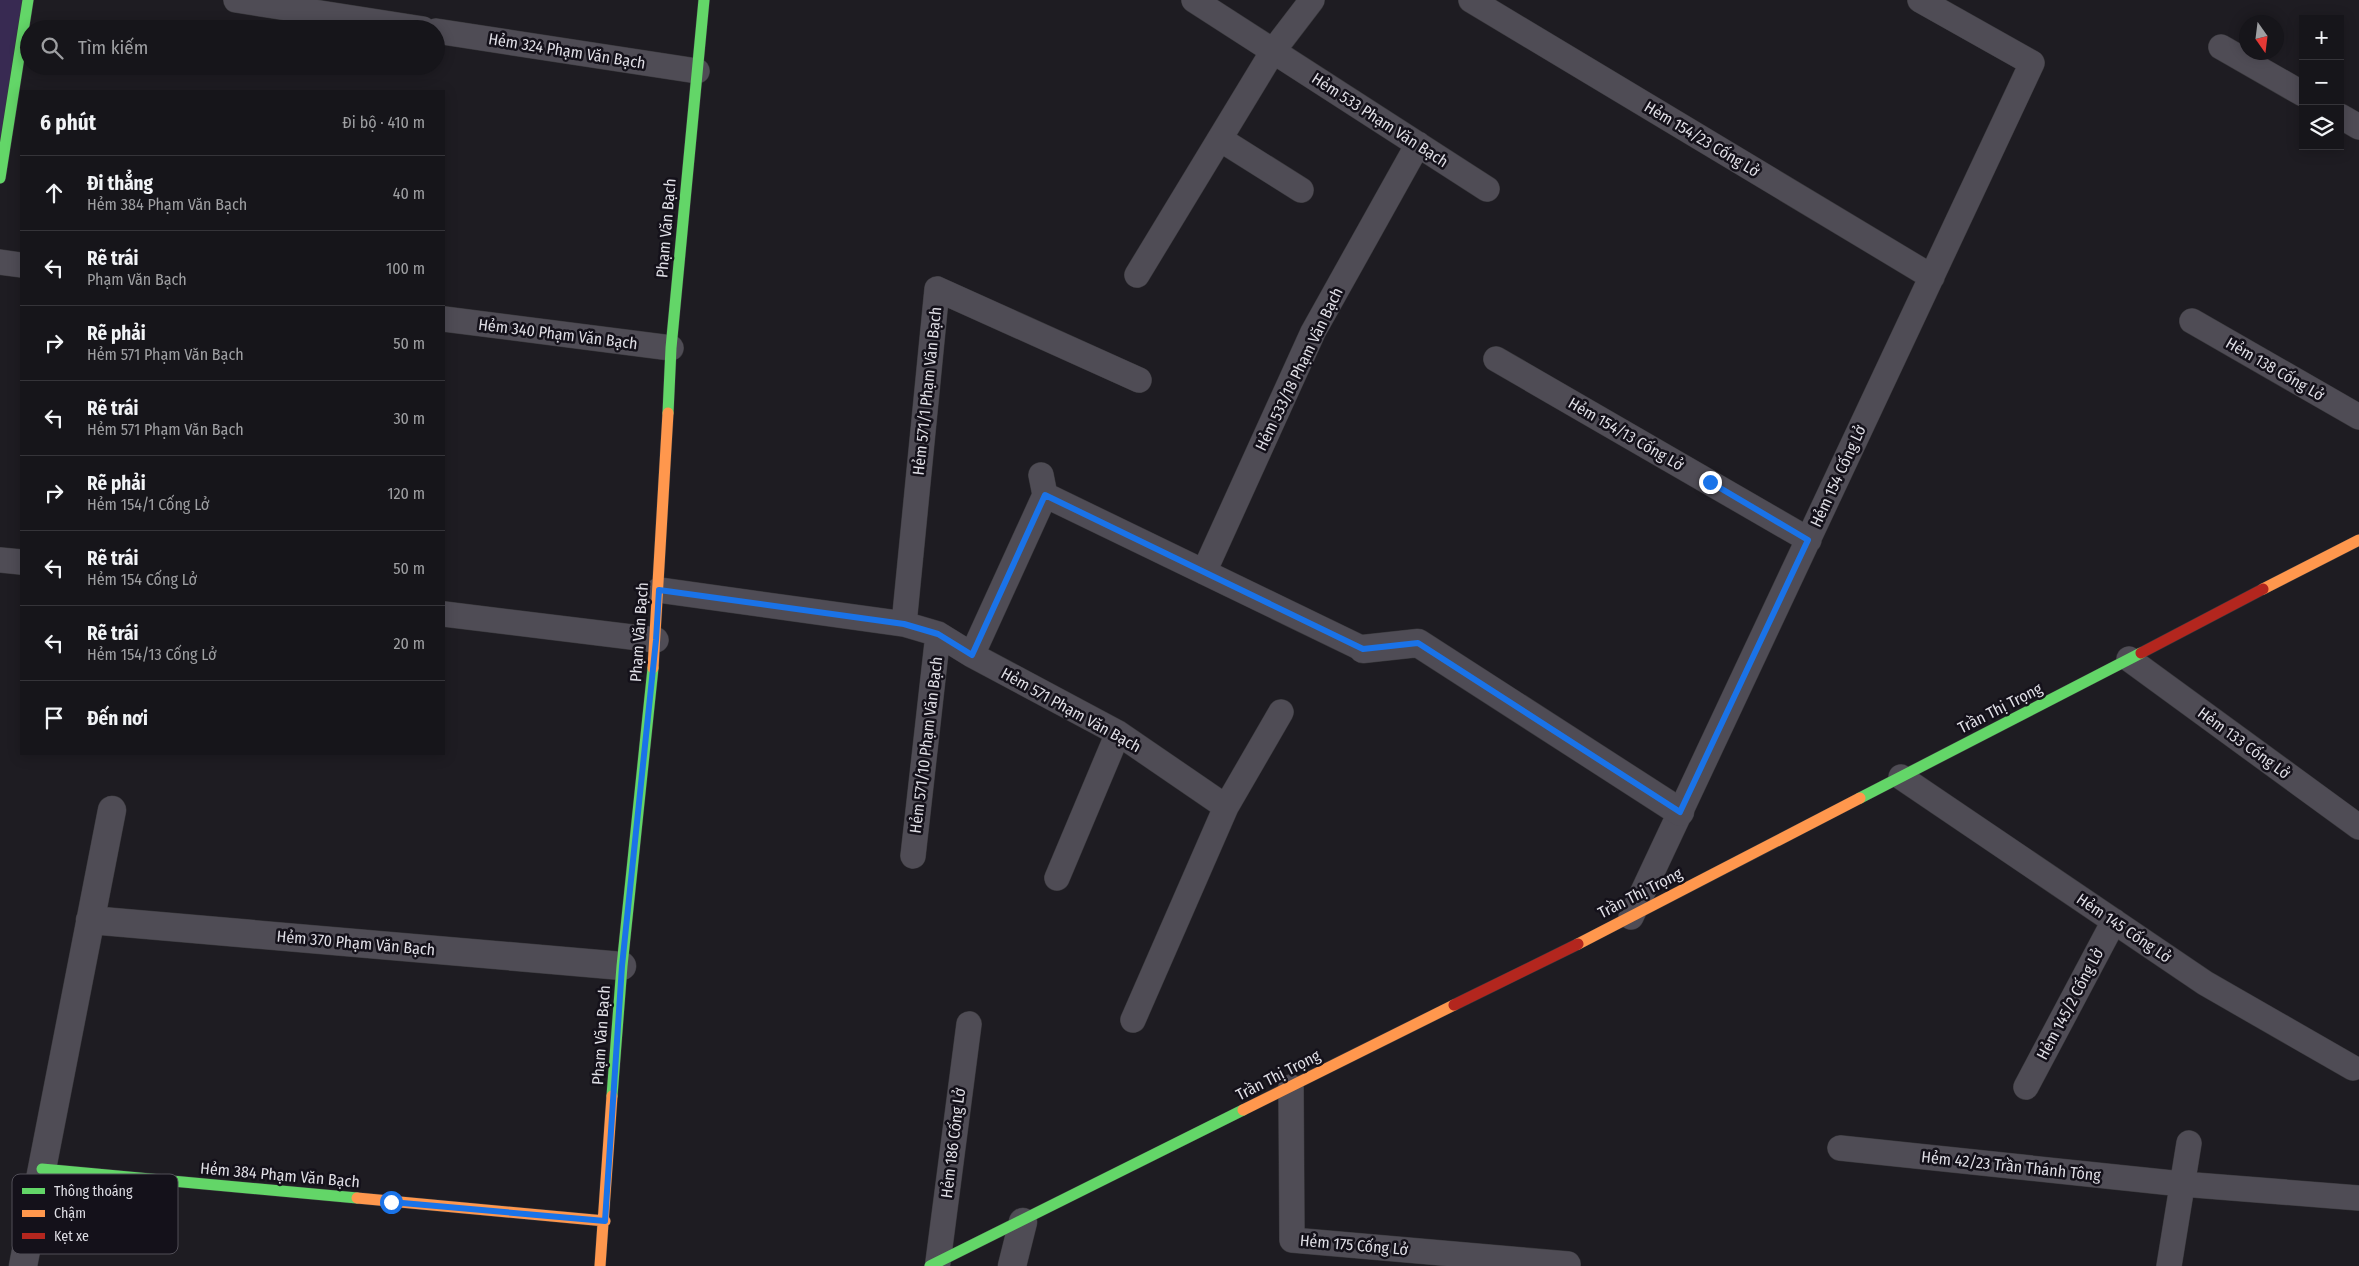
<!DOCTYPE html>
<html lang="vi">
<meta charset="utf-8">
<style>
:root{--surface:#16151a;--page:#232227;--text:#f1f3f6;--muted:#9e9fa2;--line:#353439}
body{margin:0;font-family:"Fira Sans Condensed",sans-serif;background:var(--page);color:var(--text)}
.controls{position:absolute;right:15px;top:15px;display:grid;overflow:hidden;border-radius:0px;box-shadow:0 2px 12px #0003}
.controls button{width:45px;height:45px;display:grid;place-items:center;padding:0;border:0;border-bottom:1px solid var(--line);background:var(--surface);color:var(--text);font:25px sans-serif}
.compass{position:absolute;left:2239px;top:15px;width:45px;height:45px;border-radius:50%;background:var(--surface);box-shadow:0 2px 12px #0003;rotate:166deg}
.stop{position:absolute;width:15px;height:15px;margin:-11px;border:4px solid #1a73e8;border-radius:50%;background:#fff}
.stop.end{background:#1a73e8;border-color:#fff;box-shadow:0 1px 5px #0008}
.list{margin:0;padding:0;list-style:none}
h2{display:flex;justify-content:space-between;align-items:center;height:65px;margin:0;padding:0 20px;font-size:21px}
h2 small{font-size:16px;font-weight:400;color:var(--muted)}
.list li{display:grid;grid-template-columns:32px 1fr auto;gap:15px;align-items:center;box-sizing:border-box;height:75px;padding:0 20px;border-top:1px solid var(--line)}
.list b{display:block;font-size:19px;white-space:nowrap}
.list p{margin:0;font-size:16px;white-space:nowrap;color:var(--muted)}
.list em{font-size:16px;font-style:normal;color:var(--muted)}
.icon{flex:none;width:28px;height:28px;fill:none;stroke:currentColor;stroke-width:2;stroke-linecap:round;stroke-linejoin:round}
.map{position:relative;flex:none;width:2359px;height:1266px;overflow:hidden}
.search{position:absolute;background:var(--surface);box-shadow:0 2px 12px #0003;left:20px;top:20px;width:425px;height:55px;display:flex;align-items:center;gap:12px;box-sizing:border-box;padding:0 18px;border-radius:28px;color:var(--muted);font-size:19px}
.panel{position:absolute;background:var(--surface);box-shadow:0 2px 12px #0003;left:20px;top:90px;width:425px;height:665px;border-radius:0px}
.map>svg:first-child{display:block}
</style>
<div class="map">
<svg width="2359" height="1266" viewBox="0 0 2359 1266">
<rect width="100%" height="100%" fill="#1e1c22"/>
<path fill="#382a52" d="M0 0H24L0 172Z"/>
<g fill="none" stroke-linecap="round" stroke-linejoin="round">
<g stroke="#39383c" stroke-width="26">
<path id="lane" d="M236 0 423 29
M1194 0 1487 189
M1471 0 1932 277
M436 31 697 71
M2221 47 2303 94
M2340 116 2359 127
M1220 139 1301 190
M0 262 21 265
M1137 275 1273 51 1312 0
M444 319 671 348
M2192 321 2359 417
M1496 359 1809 540
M1041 475 1045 495 1363 649
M0 560 21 562
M1204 572 1313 332 1418 144
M659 590 904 624 938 634 972 655 1118 733 1226 807
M444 614 656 640
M904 624 937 289 1139 380
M972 655 1045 495
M2129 659 2359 827
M1901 777 2205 983 2353 1068
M913 856 938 634
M1057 878 1118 733
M1631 917 2032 63 1920 0
M1133 1020 1226 807 1281 712
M1291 1087 1292 1240 1568 1264
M2026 1087 2114 921
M1840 1148 2182 1184 2359 1198
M938 1262 969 1024
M2169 1266 2189 1143"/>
</g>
<g stroke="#39383c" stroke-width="29">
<path id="street" d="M1363 649 1418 643 1680 812
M90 920 622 966
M23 1266 112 810
M1012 1266 1023 1222"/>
</g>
<g stroke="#39383c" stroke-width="12">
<path id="fast" d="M0 178 28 0
M668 413 671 348 704 0
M1860 798 2141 653
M612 1096 622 966 653 668
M42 1169 357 1198
M930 1266 1243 1110"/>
</g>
<g stroke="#39383c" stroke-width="12">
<path id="slow" d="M2263 589 2359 540
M653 668 668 413
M1578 944 1860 798
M1243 1110 1454 1005
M357 1198 605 1221
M600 1266 612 1096"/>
</g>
<g stroke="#39383c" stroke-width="12">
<path id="jam" d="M2141 653 2263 589
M1454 1005 1578 944"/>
</g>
<use href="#lane" stroke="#4f4c55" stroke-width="25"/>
<use href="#street" stroke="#4f4c55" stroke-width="28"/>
<use href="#fast" stroke="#63d668" stroke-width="11"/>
<use href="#slow" stroke="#ff974d" stroke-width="11"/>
<use href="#jam" stroke="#b3261e" stroke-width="11"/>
</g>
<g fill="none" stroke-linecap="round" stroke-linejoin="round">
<path stroke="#1a73e8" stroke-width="6" d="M391 1202 605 1221 622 966 656 640 659 590 904 624 938 634 972 655 1045 495 1363 649 1418 643 1680 812 1808 540 1710 482"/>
</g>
<g text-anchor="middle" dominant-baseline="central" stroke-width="5" stroke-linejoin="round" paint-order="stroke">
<g font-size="16" fill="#dfdee5" stroke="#14111a">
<text transform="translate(567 51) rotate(9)">Hẻm 324 Phạm Văn Bạch</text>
<text transform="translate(1380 120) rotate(33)">Hẻm 533 Phạm Văn Bạch</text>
<text transform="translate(1702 139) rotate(31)">Hẻm 154/23 Cống Lở</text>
<text transform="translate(666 228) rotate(-85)">Phạm Văn Bạch</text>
<text transform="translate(558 334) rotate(7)">Hẻm 340 Phạm Văn Bạch</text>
<text transform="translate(1299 369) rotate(-64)">Hẻm 533/18 Phạm Văn Bạch</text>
<text transform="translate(2275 369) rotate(30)">Hẻm 138 Cống Lở</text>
<text transform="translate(927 391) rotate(-84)">Hẻm 571/1 Phạm Văn Bạch</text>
<text transform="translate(1626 434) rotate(30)">Hẻm 154/13 Cống Lở</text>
<text transform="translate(1838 476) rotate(-65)">Hẻm 154 Cống Lở</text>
<text transform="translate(639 632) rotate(-86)">Phạm Văn Bạch</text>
<text transform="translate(2000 708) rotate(-27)">Trần Thị Trọng</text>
<text transform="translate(1071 710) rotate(29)">Hẻm 571 Phạm Văn Bạch</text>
<text transform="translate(2244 743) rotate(36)">Hẻm 133 Cống Lở</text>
<text transform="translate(926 745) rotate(-83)">Hẻm 571/10 Phạm Văn Bạch</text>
<text transform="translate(1640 893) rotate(-27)">Trần Thị Trọng</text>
<text transform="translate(2124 928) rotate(34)">Hẻm 145 Cống Lở</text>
<text transform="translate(356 943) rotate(5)">Hẻm 370 Phạm Văn Bạch</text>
<text transform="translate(2070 1004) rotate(-62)">Hẻm 145/2 Cống Lở</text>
<text transform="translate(601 1035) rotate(-86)">Phạm Văn Bạch</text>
<text transform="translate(1278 1075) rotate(-27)">Trần Thị Trọng</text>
<text transform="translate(953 1143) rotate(-83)">Hẻm 186 Cống Lở</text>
<text transform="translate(2011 1166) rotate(6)">Hẻm 42/23 Trần Thánh Tông</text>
<text transform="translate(280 1175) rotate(5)">Hẻm 384 Phạm Văn Bạch</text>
<text transform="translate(1354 1245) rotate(5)">Hẻm 175 Cống Lở</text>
</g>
</g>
<rect x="12" y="1174" width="166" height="80" rx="8" fill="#14111a" stroke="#514e57" stroke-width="1"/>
<rect x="22" y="1188" width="23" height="6" fill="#63d668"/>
<rect x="22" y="1210" width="23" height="7" fill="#ff974d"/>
<rect x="22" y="1233" width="23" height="6" fill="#b3261e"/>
<g font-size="14" fill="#dfdee5">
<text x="54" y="1196">Thông thoáng</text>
<text x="54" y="1218">Chậm</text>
<text x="54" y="1241">Kẹt xe</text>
</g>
</svg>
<div class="controls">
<button>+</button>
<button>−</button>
<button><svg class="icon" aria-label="layers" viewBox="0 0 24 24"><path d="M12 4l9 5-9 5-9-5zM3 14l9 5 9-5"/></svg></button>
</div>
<svg class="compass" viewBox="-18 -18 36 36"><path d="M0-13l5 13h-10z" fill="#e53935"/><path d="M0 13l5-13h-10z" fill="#9e9fa2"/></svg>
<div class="stop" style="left:391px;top:1202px"></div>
<div class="stop end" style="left:1710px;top:482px"></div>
<div class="search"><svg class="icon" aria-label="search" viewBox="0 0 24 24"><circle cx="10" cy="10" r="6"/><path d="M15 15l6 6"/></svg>Tìm kiếm</div>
<section class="panel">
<h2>6 phút<small>Đi bộ · 410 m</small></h2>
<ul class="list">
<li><svg class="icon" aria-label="ahead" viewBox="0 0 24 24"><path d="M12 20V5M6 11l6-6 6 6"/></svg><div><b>Đi thẳng</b><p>Hẻm 384 Phạm Văn Bạch</p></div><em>40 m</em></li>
<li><svg class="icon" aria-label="left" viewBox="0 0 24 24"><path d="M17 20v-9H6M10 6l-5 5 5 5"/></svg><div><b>Rẽ trái</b><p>Phạm Văn Bạch</p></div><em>100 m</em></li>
<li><svg class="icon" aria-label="right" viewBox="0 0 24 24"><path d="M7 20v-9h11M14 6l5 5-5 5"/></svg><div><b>Rẽ phải</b><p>Hẻm 571 Phạm Văn Bạch</p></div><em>50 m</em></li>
<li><svg class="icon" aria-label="left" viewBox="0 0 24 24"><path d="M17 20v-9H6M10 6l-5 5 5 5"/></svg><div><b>Rẽ trái</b><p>Hẻm 571 Phạm Văn Bạch</p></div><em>30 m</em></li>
<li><svg class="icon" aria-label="right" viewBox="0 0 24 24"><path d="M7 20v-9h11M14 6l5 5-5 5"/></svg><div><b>Rẽ phải</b><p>Hẻm 154/1 Cống Lở</p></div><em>120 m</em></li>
<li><svg class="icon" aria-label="left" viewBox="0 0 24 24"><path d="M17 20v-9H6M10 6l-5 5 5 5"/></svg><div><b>Rẽ trái</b><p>Hẻm 154 Cống Lở</p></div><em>50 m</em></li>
<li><svg class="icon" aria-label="left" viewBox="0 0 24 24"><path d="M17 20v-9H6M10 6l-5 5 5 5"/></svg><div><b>Rẽ trái</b><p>Hẻm 154/13 Cống Lở</p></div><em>20 m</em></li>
<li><svg class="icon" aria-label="arrive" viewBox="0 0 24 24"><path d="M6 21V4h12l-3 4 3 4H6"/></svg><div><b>Đến nơi</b></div></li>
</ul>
</section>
</div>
